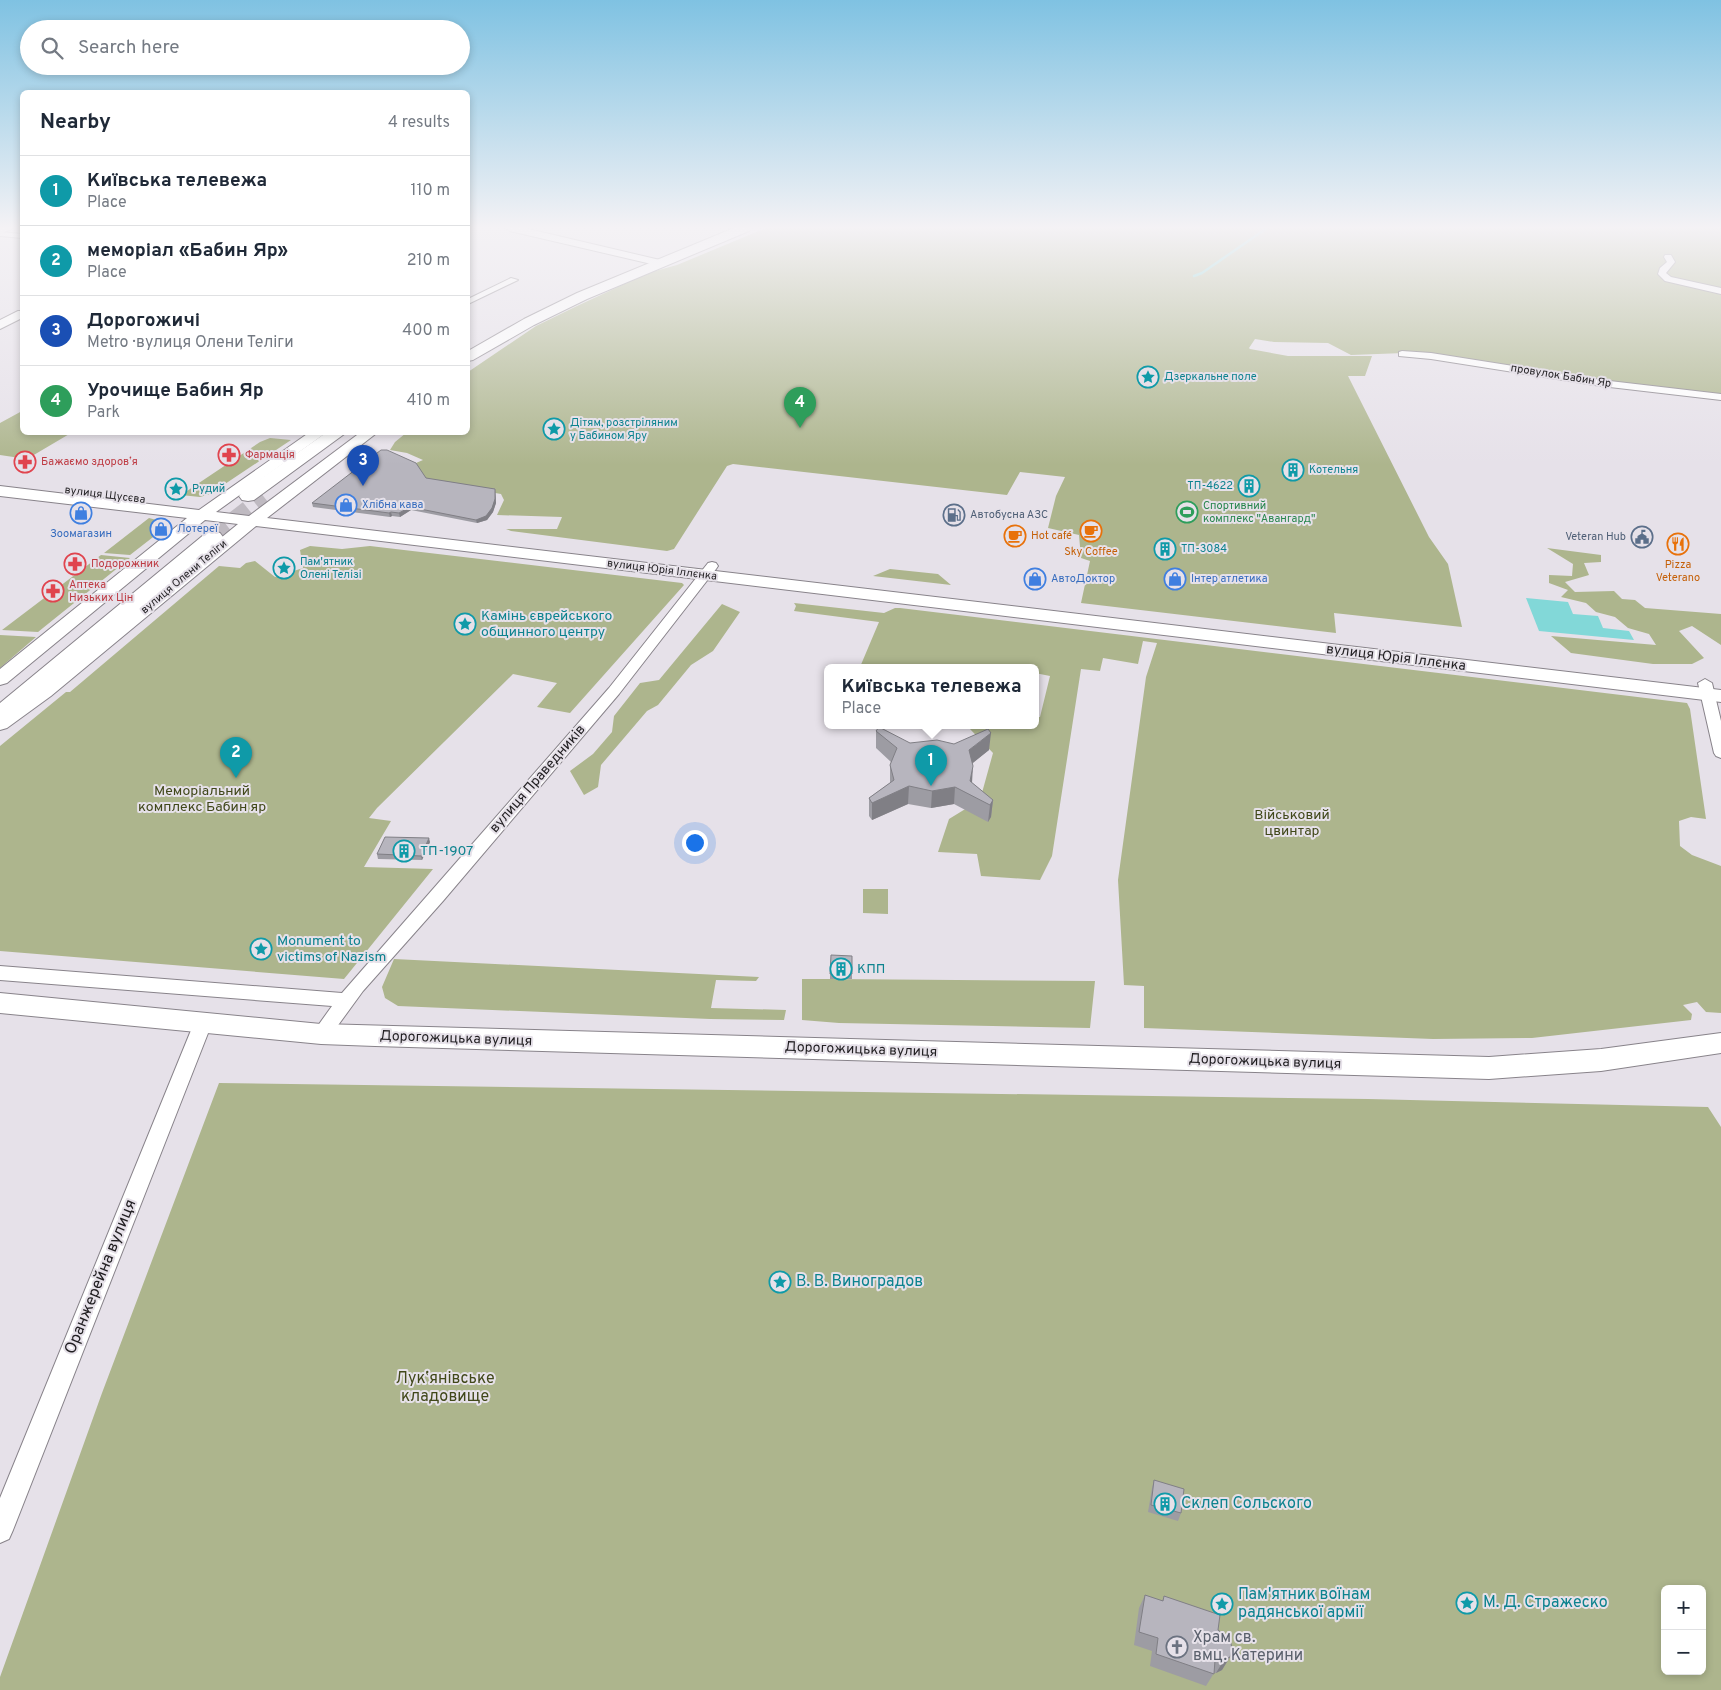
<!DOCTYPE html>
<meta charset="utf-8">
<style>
:root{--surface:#fff;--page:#f6f6f7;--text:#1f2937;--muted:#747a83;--line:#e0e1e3;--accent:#0f766e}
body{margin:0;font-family:Overpass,sans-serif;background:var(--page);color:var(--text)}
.controls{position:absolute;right:15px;bottom:15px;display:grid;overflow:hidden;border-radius:8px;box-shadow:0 2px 8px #0003}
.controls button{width:45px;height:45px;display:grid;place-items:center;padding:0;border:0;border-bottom:1px solid var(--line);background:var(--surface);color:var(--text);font:25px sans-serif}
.you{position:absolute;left:694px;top:842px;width:18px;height:18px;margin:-12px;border:4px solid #fff;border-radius:50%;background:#1a73e8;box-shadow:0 0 0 8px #1a73e833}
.badge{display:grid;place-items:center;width:32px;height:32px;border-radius:50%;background:var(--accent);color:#fff;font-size:16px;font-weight:700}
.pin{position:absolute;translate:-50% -41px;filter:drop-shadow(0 1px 2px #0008)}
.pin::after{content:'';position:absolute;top:26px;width:18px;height:15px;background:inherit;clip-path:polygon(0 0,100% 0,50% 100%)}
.popup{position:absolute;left:824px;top:664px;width:215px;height:65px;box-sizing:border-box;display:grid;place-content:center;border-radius:8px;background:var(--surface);filter:drop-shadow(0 1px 4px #0005);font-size:16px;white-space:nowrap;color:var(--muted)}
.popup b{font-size:19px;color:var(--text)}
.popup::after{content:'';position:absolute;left:50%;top:100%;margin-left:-10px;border:10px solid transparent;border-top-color:var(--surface)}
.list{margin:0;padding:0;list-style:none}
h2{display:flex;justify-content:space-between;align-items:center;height:65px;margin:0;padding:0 20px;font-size:21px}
h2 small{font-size:16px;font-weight:400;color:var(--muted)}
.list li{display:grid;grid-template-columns:32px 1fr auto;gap:15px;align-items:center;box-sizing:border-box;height:70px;padding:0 20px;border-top:1px solid var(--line)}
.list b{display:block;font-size:19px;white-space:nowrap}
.list p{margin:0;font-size:16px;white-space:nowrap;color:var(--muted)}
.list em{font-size:16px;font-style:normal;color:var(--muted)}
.icon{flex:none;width:28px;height:28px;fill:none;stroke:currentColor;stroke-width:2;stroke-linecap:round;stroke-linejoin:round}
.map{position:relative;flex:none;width:1721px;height:1690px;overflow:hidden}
.search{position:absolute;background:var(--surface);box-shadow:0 2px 8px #0003;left:20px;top:20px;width:450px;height:55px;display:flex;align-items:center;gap:12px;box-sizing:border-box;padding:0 18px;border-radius:28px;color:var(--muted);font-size:19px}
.panel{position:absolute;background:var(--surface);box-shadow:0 2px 8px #0003;left:20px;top:90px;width:450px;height:345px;border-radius:8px}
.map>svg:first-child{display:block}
</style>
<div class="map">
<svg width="1721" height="1690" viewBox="0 0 1721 1690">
<rect width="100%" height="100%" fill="#e6e1e9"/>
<path fill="#adb58d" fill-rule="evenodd" d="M766 228H1721V396L1404 353 1351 355 1328 343 1274 342 1255 339 1249 348 1250 349 1288 356H1372L1365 376H1348L1429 537 1448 564 1462 627 1334 613 1336 633 1081 603 1090 561 1081 558 1079 535 1048 528 1056 496 1065 477 1020 472 1007 495 733 464 727 466 674 549 667 551 511 531 506 529H557L562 517 497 515 504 500 501 494 426 481 416 463 423 460 407 453 390 450 395 442 406 433 468 432V372L536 326 577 306 648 273 677 265Z
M22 411V432L71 433 27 459 0 455V423Z
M270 438 291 440 210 494 200 497 181 495 260 442Z
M149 518 168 523 166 527 130 555 104 553Z
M310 546 342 549 370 546 682 583 684 585 570 713 537 707 557 683 513 674 377 808 369 818 391 821 364 867 433 869 344 979 0 951V746L66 692H70L219 566 240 568 246 563 255 561 275 577 303 568 300 550Z
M1547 548 1601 555V562L1584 563 1589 575 1565 582 1575 592 1614 591 1622 599 1635 600 1645 608 1721 614V645L1692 626 1679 631 1704 658 1692 664H1653L1571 653 1551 636 1656 645 1649 634 1628 628 1615 617 1596 612 1586 603 1561 597 1568 590 1549 583V575L1572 576 1573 564Z
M101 555 130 558 38 632 2 630Z
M890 569 938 574 951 585 873 576Z
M794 603 884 613 895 608H900L1687 703 1690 709 1706 819 1691 817 1679 821 1680 846 1692 855 1721 866V1013L1706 1012 1697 1002 1683 1005 1692 1014 1691 1020 1532 1038 1433 1039 1144 1028V986L1124 985 1118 880 1146 677 1157 643 1143 641 1138 664 1103 658 1100 671 1081 669 1052 856 1040 880 981 876 977 854 938 852 949 819 980 800 993 753 970 729 971 725H1035V717H1040L1050 676 1035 673V667H998L977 664 976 667H860L879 622 794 611 796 606Z
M722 604 740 612 713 651 691 665 658 705 647 711 601 765 598 787 584 795 570 771 593 754 612 732 614 716 640 683 659 680Z
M0 635 36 637 0 668Z
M863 889H888V914L863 913Z
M394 959 759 977 756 981 716 980 711 1008 786 1010 784 1020 710 1019 398 1006 385 998 382 987Z
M802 979H830L1095 981 1090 1028 839 1023 802 1020Z
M219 1083 1368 1099 1708 1107 1721 1127V1690H0V1677L102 1393ZM1665 1589H1702V1671H1665Z"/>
<path fill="#82d8d8" d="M1526 598 1568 602 1573 614 1598 616 1603 628 1629 631 1634 640 1539 631Z"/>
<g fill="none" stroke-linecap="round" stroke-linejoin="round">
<path stroke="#82d8d8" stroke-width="2.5" d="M1194 276 1202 273 1267 228"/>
<path stroke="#bfbac1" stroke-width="18" stroke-dasharray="18 9" stroke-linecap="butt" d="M213 537 264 497"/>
<g stroke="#88838a" stroke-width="2">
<path id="street" d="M0 232 22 234V238L0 236Z
M1665 255H1671L1675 262 1666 273 1671 277 1721 288V294L1665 281 1658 274 1660 268 1667 262 1664 257Z
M511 278 518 280 468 304V299Z
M1402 351 1431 353 1601 380 1721 394V400L1601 386 1431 359 1399 356V352Z
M712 562 716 563 718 566 716 569 619 694 443 901 363 991 328 1039 321 1041 314 1039 312 1034 332 1006 0 980V966L342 993 609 688 708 563Z
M1705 679 1712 683 1721 721V758L1716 756 1714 753 1698 683Z
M203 1016 210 1018 212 1023 13 1530 9 1539 0 1543V1498L194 1023 196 1018Z"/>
</g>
<g stroke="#88838a" stroke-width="2">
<path id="secondary" d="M0 228H13L0 234Z
M505 228H524L660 260 666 263 660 266 510 231Z
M18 311H22V318L0 329V320Z
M310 432H327L216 512 249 516 361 432H378L267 518 1721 690V702L256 526 51 696 7 728 0 730V715L37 688 238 524 205 520 7 683 0 685V669L187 518 0 496V486L199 510Z
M0 993 321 1024 1489 1057 1601 1049 1721 1033V1053L1601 1071 1489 1079 375 1046 321 1044 0 1013Z"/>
</g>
<g stroke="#88838a" stroke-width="2">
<path id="primary" d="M734 228H751L749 231 587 299 534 325 473 360 468 361V351L524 319 577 293Z
M327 432H347L254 500 248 501 242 500 239 496 242 492Z
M213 531 220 533 223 537 220 541 8 720 0 722V703L206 533Z"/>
</g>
<use href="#street" fill="#fff" fill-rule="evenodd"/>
<use href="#secondary" fill="#fff" fill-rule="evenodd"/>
<use href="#primary" fill="#fff" fill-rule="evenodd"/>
</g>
<path fill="#9d9ca3" d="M426 478 495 489 496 503 493 512 487 520 477 523 411 510 400 517 392 516 390 517 313 507 312 503Z
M876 731 910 743 954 744 989 750 972 763V783L993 800 991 817 988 822 954 804 931 808 908 804 872 820 869 816V798L890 783V765L891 762 876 748Z
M430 842 422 860 378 859 377 854Z
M852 956V979H830V974Z
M1154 1480 1181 1513 1178 1521 1148 1512 1152 1488Z
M1145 1595 1162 1601 1164 1596 1218 1630 1230 1657 1222 1670 1216 1673H1214L1206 1686 1150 1666 1152 1651 1134 1645 1139 1608Z"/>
<path fill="#807f85" d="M495 489 496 503 493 512 487 520 477 523 476 520Z
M410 507 411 510 400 517 399 513Z
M391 512 392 516 390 517 389 513Z
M991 733 989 750 968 767 969 750Z
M973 766 972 783 970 781Z
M909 786 908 804 872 820V803Z
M955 787 954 804 931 808 932 791Z
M993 800 991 817 988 822 990 805Z
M429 838 430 842 422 860 421 856Z
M1230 1657 1222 1670 1216 1673 1224 1660Z"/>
<path fill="#b7b5be" stroke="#807f85" d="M381 450H387L416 463 426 478 495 489V499L492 508 486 516 476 520 410 507 399 513 391 512 389 513 312 503Z
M879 727 910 743 937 740 954 744 988 729 991 733 969 750 973 766 970 781 993 800 990 805 955 787 932 791 909 786 872 803 869 798 894 780 890 765 897 748 876 731Z
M385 837 429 838 421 856 377 854Z
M831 955 852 956V974H830Z
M1154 1480 1184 1489 1181 1513 1151 1505Z
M1145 1595 1163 1601 1164 1596 1220 1615 1218 1630 1226 1636 1231 1643 1232 1650 1230 1657 1224 1660H1215L1214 1674 1156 1654 1158 1638 1139 1632Z"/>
<linearGradient id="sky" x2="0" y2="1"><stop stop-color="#7fc2e2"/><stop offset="0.49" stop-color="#f4f2f5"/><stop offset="1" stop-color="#f4f2f5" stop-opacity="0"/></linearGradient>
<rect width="1721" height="465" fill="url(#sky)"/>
<defs>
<g id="sight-ring" transform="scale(1.125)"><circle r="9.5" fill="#e6e1e9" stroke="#0f9aa8" stroke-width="1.5"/><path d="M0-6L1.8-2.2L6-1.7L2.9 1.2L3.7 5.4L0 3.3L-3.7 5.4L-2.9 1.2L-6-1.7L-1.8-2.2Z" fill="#0f9aa8"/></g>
<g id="pharmacy-ring" transform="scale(1.125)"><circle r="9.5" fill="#e6e1e9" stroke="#e0444e" stroke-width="1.5"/><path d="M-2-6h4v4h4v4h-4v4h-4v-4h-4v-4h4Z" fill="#e0444e"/></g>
<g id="building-ring" transform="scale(1.125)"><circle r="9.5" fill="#e6e1e9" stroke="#0f9aa8" stroke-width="1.5"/><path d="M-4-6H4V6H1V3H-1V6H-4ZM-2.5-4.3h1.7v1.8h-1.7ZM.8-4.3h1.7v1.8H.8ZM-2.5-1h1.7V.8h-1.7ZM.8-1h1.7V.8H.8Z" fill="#0f9aa8"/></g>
<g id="shop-ring" transform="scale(1.125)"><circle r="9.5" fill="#e6e1e9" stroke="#3f7fe0" stroke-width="1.5"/><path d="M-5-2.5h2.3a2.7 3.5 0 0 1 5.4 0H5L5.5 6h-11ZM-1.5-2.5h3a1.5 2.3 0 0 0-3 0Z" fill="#3f7fe0"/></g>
<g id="stadium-ring" transform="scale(1.125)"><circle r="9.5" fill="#e6e1e9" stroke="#2e9e5b" stroke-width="1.5"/><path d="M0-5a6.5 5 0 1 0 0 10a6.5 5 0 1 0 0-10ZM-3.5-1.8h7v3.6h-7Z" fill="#2e9e5b"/></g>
<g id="fuel-ring" transform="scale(1.125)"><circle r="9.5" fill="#e6e1e9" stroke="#5c6f8a" stroke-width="1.5"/><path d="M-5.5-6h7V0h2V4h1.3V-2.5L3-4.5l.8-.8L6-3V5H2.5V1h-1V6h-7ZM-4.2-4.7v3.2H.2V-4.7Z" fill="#5c6f8a"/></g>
<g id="cafe-ring" transform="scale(1.125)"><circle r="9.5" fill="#e6e1e9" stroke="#e8710a" stroke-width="1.5"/><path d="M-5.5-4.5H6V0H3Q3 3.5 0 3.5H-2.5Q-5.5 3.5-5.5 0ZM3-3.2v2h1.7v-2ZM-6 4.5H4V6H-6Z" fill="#e8710a"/></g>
<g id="civic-ring" transform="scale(1.125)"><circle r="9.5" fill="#e6e1e9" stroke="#5c6f8a" stroke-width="1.5"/><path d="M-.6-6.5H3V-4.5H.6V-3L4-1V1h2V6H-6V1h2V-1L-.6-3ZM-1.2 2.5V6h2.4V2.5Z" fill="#5c6f8a"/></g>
<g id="restaurant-ring" transform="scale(1.125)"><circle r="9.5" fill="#e6e1e9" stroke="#e8710a" stroke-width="1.5"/><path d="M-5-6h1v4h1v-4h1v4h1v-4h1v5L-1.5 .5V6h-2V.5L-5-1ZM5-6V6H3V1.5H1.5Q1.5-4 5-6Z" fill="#e8710a"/></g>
<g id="church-ring" transform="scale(1.125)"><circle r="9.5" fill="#e6e1e9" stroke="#6b7280" stroke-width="1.5"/><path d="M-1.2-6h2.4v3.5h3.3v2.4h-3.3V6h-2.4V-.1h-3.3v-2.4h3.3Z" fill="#6b7280"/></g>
</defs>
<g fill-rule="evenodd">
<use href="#sight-ring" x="1148" y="377"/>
<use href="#sight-ring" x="554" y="429"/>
<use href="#pharmacy-ring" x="229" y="455"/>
<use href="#pharmacy-ring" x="25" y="462"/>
<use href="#building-ring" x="1293" y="470"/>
<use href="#building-ring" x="1249" y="486"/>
<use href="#sight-ring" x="176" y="489"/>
<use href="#shop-ring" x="346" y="505"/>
<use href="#stadium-ring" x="1187" y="512"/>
<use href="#shop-ring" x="81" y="513"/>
<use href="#fuel-ring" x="954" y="515"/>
<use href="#shop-ring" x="161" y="529"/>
<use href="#cafe-ring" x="1091" y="531"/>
<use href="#cafe-ring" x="1015" y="536"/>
<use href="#civic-ring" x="1642" y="537"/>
<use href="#restaurant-ring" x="1678" y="544"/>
<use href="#building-ring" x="1165" y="549"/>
<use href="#pharmacy-ring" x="75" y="564"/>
<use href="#sight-ring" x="284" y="568"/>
<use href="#shop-ring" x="1035" y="579"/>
<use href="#shop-ring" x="1175" y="579"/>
<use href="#pharmacy-ring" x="53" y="591"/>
<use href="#sight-ring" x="465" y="624"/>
<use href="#building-ring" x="404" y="851"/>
<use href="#sight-ring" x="261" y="949"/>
<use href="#building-ring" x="841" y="969"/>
<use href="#sight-ring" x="780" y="1282"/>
<use href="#building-ring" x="1165" y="1504"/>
<use href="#sight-ring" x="1467" y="1603"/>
<use href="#sight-ring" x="1222" y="1604"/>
<use href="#church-ring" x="1177" y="1647"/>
</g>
<g text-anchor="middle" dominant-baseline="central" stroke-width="4" stroke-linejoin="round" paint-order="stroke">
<g font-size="11" fill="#211f22" stroke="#e6e1e9">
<text transform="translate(1561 376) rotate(9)">провулок Бабин Яр</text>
<text transform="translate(105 495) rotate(7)">вулиця Щусєва</text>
<text transform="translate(662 570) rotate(7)">вулиця Юрія Іллєнка</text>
<text transform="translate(184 577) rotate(-40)">вулиця Олени Теліги</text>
</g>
<g font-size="11" fill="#0d838f" stroke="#e6e1e9" text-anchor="start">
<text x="1164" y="377">Дзеркальне поле</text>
<text x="570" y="423">Дітям, розстріляним<tspan x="570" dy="13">у Бабином Яру</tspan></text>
<text x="1309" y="470">Котельня</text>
<text x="1233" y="486" text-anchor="end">ТП-4622</text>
<text x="192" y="489">Рудий</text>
<text x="1181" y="549">ТП-3084</text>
<text x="300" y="562">Пам'ятник<tspan x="300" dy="13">Олені Телізі</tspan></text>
</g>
<g font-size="11" fill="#be3a42" stroke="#e6e1e9" text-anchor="start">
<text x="245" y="455">Фармація</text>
<text x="41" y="462">Бажаємо здоровʼя</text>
<text x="91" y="564">Подорожник</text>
<text x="69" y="585">Аптека<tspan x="69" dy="13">Низьких Цін</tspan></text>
</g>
<g font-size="11" fill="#366cbe" stroke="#e6e1e9" text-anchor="start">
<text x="362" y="505">Хлібна кава</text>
<text x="177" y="529">Лотереї</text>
<text x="81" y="534" text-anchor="middle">Зоомагазин</text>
<text x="1051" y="579">АвтоДоктор</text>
<text x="1191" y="579">Інтер атлетика</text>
</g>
<g font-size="11" fill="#27864d" stroke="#e6e1e9" text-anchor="start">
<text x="1203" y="506">Спортивний<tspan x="1203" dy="13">комплекс "Авангард"</tspan></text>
</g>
<g font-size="11" fill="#4e5e75" stroke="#e6e1e9" text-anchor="start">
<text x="970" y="515">Автобусна АЗС</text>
<text x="1626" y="537" text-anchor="end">Veteran Hub</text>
</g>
<g font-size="11" fill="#c56008" stroke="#e6e1e9">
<text x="1031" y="536" text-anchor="start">Hot café</text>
<text x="1091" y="552">Sky Coffee</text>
<text x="1678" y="565">Pizza<tspan x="1678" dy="13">Veterano</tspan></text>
</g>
<g font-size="14" fill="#0d838f" stroke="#e6e1e9" text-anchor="start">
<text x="481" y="616">Камінь єврейського<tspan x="481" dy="16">общинного центру</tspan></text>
<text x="420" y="851">ТП-1907</text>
<text x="277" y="941">Monument to<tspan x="277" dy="16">victims of Nazism</tspan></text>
<text x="857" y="969">КПП</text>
</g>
<g font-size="14" fill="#211f22" stroke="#e6e1e9">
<text transform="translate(1396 658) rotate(7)">вулиця Юрія Іллєнка</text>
<text transform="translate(538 779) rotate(-49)">вулиця Праведників</text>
<text transform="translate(456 1039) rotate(2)">Дорогожицька вулиця</text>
<text transform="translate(861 1050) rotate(2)">Дорогожицька вулиця</text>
<text transform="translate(1265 1062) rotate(2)">Дорогожицька вулиця</text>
</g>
<g font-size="14" fill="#41481a" stroke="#e6e1e9">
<text x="202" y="791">Меморіальний<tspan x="202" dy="16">комплекс Бабин яр</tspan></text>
<text x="1292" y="815">Військовий<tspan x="1292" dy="16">цвинтар</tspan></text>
</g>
<g font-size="16" fill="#211f22" stroke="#e6e1e9">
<text transform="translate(101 1277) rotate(-68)">Оранжерейна вулиця</text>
</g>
<g font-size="16" fill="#0d838f" stroke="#e6e1e9" text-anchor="start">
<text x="796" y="1282">В. В. Виноградов</text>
<text x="1181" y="1504">Склеп Сольского</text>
<text x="1238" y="1595">Пам'ятник воїнам<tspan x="1238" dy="18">радянської армії</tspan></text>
<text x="1483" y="1603">М. Д. Стражеско</text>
</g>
<g font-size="16" fill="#41481a" stroke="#e6e1e9">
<text x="445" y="1379">Лукʼянівське<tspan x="445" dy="18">кладовище</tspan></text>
</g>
<g font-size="16" fill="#5b616d" stroke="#e6e1e9" text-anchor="start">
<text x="1193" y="1638">Храм св.<tspan x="1193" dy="18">вмц. Катерини</tspan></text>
</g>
</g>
</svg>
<div class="controls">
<button>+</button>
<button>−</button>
</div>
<div class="you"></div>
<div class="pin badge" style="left:931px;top:786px;background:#0f9aa8">1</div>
<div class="popup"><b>Київська телевежа</b>Place</div>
<div class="pin badge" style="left:236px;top:778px;background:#0f9aa8">2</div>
<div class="pin badge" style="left:363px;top:486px;background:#1a4fb4">3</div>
<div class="pin badge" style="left:800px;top:428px;background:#2e9e5b">4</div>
<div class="search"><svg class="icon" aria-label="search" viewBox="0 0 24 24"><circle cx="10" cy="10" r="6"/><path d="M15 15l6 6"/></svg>Search here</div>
<section class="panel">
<h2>Nearby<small>4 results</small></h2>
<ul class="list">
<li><span class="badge" style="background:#0f9aa8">1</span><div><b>Київська телевежа</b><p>Place</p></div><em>110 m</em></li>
<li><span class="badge" style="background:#0f9aa8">2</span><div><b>меморіал «Бабин Яр»</b><p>Place</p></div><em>210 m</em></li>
<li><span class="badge" style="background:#1a4fb4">3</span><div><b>Дорогожичі</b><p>Metro · вулиця Олени Теліги</p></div><em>400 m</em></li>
<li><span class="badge" style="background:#2e9e5b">4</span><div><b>Урочище Бабин Яр</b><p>Park</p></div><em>410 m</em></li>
</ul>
</section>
</div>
